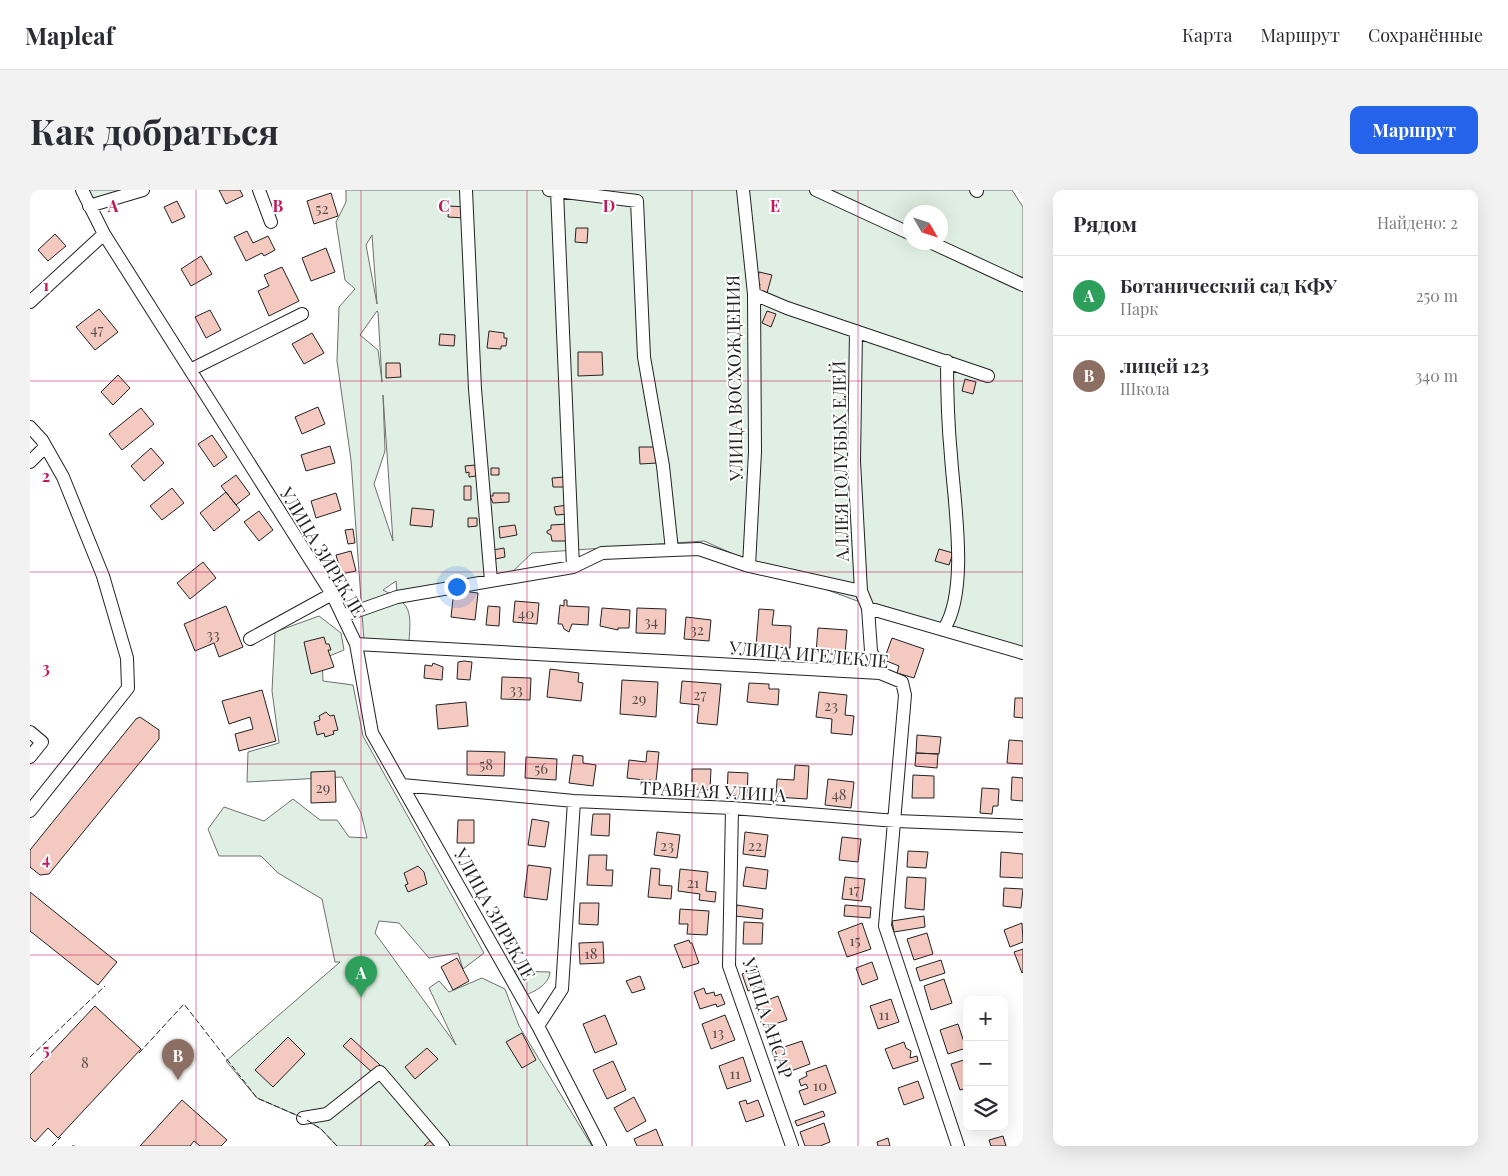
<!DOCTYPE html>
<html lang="ru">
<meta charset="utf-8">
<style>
:root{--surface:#fff;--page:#f2f2f3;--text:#2b2b33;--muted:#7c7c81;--line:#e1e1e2;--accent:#2563eb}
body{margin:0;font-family:"Playfair Display",serif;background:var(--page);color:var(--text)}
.controls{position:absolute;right:15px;bottom:15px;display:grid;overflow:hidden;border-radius:10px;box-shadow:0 5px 20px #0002}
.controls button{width:45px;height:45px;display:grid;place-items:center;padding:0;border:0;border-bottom:1px solid var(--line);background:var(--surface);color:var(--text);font:25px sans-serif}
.compass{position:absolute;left:873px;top:15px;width:45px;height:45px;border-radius:50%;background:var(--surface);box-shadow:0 5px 20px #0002;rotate:129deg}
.you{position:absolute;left:426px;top:396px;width:18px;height:18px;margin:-12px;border:4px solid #fff;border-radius:50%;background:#1a73e8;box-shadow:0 0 0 8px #1a73e833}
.badge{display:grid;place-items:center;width:32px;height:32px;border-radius:50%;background:var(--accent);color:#fff;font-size:16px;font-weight:700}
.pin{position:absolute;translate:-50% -41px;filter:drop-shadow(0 1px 2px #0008)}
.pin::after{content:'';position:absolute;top:26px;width:18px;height:15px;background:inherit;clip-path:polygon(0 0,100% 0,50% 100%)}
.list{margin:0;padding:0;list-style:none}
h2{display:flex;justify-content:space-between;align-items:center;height:65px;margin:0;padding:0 20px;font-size:21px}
h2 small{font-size:16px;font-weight:400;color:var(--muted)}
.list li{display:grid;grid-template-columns:32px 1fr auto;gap:15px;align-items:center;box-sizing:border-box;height:80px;padding:0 20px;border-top:1px solid var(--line)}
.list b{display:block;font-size:19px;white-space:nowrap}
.list p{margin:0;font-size:16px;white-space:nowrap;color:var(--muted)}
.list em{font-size:16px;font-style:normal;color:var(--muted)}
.icon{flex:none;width:28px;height:28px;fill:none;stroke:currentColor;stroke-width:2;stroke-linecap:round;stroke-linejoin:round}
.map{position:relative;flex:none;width:993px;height:956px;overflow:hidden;border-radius:10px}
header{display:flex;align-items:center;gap:30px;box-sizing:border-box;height:70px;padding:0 25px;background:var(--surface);border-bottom:1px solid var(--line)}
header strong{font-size:24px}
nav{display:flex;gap:28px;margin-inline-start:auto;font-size:18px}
.intro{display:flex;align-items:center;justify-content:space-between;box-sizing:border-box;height:120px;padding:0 30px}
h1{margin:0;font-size:35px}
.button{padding:12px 22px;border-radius:10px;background:var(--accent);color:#fff;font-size:18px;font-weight:700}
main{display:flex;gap:30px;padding:0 30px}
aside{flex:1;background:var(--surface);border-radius:10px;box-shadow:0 5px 20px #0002}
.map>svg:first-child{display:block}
</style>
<header>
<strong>Mapleaf</strong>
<nav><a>Карта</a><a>Маршрут</a><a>Сохранённые</a></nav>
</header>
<div class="intro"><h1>Как добраться</h1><a class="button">Маршрут</a></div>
<main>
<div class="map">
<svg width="993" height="956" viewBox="0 0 993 956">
<rect width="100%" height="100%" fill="#fff"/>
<path fill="#e0efe3" stroke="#6f6f6f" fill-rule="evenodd" d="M58 0H91L61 9Z
M316 0H982L993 17V465L830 412 724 373 674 351 502 363 479 385 367 403 366 391 353 400C382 414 381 421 379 452L334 451 321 270 307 171 309 117 325 99 315 90 306 32 316 12ZM881 22H911V52H881ZM342 45 347 114 336 55ZM347 121 348 122 352 192 348 160 330 145ZM353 205 363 351 344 294 355 261Z
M289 426 311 443 314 460 292 469 293 491 323 495 333 546 454 763 433 779 428 763 399 768 369 733 349 731 345 743 426 855 399 798 409 791 419 802 452 788 475 799 489 836 562 956H307L291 939 273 928 227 908 196 871 310 772H305L292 709 248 683 231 666H189L178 639 194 617 234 631 263 609 290 630H307L319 647 337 648 331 623 312 587 217 592 218 562 249 553 242 501 245 442Z
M483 781 520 782C519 795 504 802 493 806Z"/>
<path fill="#f3c9c0" stroke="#222" d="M189 0H210L213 6 196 14Z
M301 3 308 26 284 34 277 11Z
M147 11 155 27 142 33 134 17Z
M419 16 436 17 435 28 418 27Z
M546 38H558L557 53 545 52Z
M217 41 223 53 238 46 245 60 234 66 232 63 216 71 204 47Z
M25 44 36 56 18 71 8 60Z
M296 58 305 82 281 91 272 68Z
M171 66 182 84 161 96 151 79Z
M252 77 269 111 239 126 228 101 239 96 234 85Z
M729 82 742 85 737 103 728 101 730 94H727Z
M69 119 88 142 65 160 46 137Z
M180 120 191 140 176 148 165 127Z
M737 121 746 124 741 137 732 133Z
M459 141 474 143V148H477L476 156H471V159L457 158Z
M282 143 294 163 274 174 262 154Z
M410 144 425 145 424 156 409 155Z
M548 162H572L573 185 548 186Z
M356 173H370L371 187 356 188Z
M88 185 100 198 83 215 71 202Z
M935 189 946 192 943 204 932 201Z
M288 217 295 234 272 244 265 227Z
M111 218 124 234 92 260 79 244Z
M182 245 197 267 184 277 168 254Z
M300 256 305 273 276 281 271 265Z
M609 257H626L627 273 610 274Z
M121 258 134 273 114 291 101 276Z
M445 275 446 286 439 287V282L436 283 435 276Z
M461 278H469V285H461Z
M206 285 220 304 206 315 191 296Z
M535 287V297H523L522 288Z
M434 296H441V310H434Z
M142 298 154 313 132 330 120 316Z
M196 302 210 320 184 341 170 323Z
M306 303 311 320 286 328 281 311Z
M463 303H479V312L463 313 460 306H463Z
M537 315V324L526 325 524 317Z
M382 318 404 320 402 337 380 335Z
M229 321 243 340 229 351 214 332Z
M438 328H447V336L438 337Z
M537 334 538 351H522L521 345 517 343V341L521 339V335Z
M485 335 487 345 470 348 469 337Z
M323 339 325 353 318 354 315 340Z
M474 358 475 367 465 369 463 360Z
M909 359 923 363 919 375 905 371Z
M321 361 326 381 311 384 306 365Z
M173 372 186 388 160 409 147 393Z
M424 400 448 403 445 430 421 427Z
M534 410H537V416L559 417 558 435 542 434 539 442 534 439 532 434H528L530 415 534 416Z
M485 411 509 413 507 434 483 432Z
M196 416 213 457 189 467 184 453 165 461 154 434Z
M458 416 470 417 469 436 456 435Z
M572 418 600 420 599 438H588V440L570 436Z
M607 418 636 419 635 444 606 443Z
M729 419 744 420 742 435 761 436 760 458 726 456Z
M656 427 681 430 679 451 654 449Z
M788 438 817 440 815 465 786 463Z
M294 447 296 454H299L301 460H298L304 477 281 484 274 452Z
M862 448 894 459 884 488 867 483 869 476 854 470Z
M434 471 442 472 440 490 427 489 428 472Z
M403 473 413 477 412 490 394 488 395 475 402 476Z
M520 479 549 483 548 492 553 493 551 511 517 507Z
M472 487 501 488 500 510 471 509Z
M592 490 628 492 626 527 590 524Z
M652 491 691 494 687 535 667 533 669 515 650 513Z
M719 493 739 494V499H749L748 515 717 512Z
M232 500 246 551 209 561 205 544 223 539 220 527 199 534 192 511Z
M789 502 817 505 815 525 824 526 822 545 801 543 802 529 786 527Z
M985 508H993V528L984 527Z
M436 512 438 536 408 539 406 515Z
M296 522 300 526 304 525 308 540 303 541 304 544 295 547 294 543 287 545 284 532 290 530 289 526Z
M110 527 129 540V549L19 684 10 685 0 677V660L106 529Z
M887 545 911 547 909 564 886 563Z
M979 550 993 551V574L977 573Z
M437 561 475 562 474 586 437 585Z
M617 561 629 562 626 591 619 590V593H613L614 590 597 588 599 570 616 572Z
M886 563 908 564 907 578 885 576Z
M543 565 553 566V573L566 575 563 596 539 593Z
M496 567 527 569 526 590 495 588Z
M765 575 779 576 777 609 746 607 747 589 764 590Z
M662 579H681L680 600 662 599Z
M305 581 306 612 281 613V582Z
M698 582 718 583 717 606 697 605Z
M883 585 904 586V608H882Z
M982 587 993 588V611L981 610Z
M798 589 824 592 821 618 795 615Z
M952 598 969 599 968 616H963L962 624 950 623Z
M563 624H580L579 646 561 645Z
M502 629 519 632 515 657 498 655Z
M428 630H444V653H427Z
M627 642 650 645 647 668 624 665Z
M715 642 738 645 735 667 713 664Z
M812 647 831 649 828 672 809 670Z
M878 661 898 662 896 678 877 677Z
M971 662 993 664V688L970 687Z
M559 665H577L576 680H583L582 696 557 695Z
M498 675 521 678 517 710 494 707Z
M388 676 394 682 397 694 378 702 375 695 378 694 374 683Z
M716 677 738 680 736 699 713 696Z
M621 678 630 679 629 695 642 696 641 709 618 707Z
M650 679 678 682 676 701 686 702 685 712 669 710 670 704 648 701Z
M815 687 835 689 832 711 812 709Z
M877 687 896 688 894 720 875 718Z
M974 698 993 699 991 718 973 716Z
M0 702 87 772 68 795 0 741Z
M550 713H569L568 735 549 734Z
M707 715 733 719 732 729 705 726Z
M815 715 841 717 840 728 814 726Z
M650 719 679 721 677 745 657 744 658 734H649Z
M894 726 895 737 864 742 862 731Z
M714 732 733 733 732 754H713Z
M832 733 841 759 817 767 808 742Z
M992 733 993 752 980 757 974 740Z
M897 743 903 764 884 770 877 749Z
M659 750 660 753H662L669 773 653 778 644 755Z
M573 752 574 773 550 774 549 753Z
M993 759V782L992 783 984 762Z
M427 768 439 791 423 800 411 777Z
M911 770 915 783 890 791 886 778Z
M842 772 848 789 832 795 826 778Z
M729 778 735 795 718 801 712 784Z
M610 786 615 799 602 803 596 791Z
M914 789 922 813 901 820 894 796Z
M674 798 676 804 684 802 685 806 691 804 695 814 687 817 686 814 670 819 664 802Z
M748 806 757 830 733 838 725 815Z
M861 809 869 832 848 839 840 816Z
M65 816 111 859 28 948 18 938 5 952 0 947V885Z
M575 825 587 854 565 863 553 834Z
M695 825 705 850 681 859 672 834Z
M928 834 936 858 918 864 910 840Z
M492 843 506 870 492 878 476 852Z
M258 847 275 864 243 897 225 880Z
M321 848 350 875 343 883 313 856Z
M772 851 780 874 753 884 745 860Z
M874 852 876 858 881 861 880 868 887 866 888 871 863 879 855 859Z
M397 858 408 869 385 889 375 877Z
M713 867 721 891 697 899 689 876Z
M937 869V898L930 900 921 874Z
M583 871 596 900 577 909 563 880Z
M796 875 806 903 774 915 769 901 778 898 776 894 771 896 769 890 777 886 776 882Z
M888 891 894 908 874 915 868 898Z
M604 907 616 931 597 942 584 918Z
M152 910 197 950 191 956H170L164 951 160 956H110Z
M716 910 717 914 728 910 734 926 716 932 709 912Z
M793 921 795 926 767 936 765 931Z
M794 933 800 952 790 956H775L770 942Z
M626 939 633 956H607L604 949Z
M973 946 976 956H961L959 950Z
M858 948 860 956H848L847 952Z
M402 949 408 956H394Z"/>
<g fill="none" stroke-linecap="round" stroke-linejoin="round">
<g stroke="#222" stroke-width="14">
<path id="minor" d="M52 0 74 44 302 404 326 454 342 543 508 836 570 956
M229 0 241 32
M436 0 445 199 461 391
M519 0 607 11 614 167 633 276 642 360
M713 0 724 104 725 262 719 376
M786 0 881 44
M946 0 947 1
M527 1 543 377
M59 16 113 0
M900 52 993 95
M724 104 757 118 958 186
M0 112 74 44
M826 141 824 271 831 401 838 418 841 461 850 483
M160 180 272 124
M0 237 12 250 33 287 73 386 97 468 98 498 0 621
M0 272 15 257
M838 418 993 463
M313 426 367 407 543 377 572 363 642 360 669 359 719 376 831 401
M914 439C939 400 924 312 921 266 918 235 917 203 917 171
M220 449 302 404
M326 454 850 483 872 492 875 505 855 736 928 956
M0 542 12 552 0 567
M372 595 544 611 702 618 866 631 993 636
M702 618 699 776 762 956
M508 836 532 799 544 611
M273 928 297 924 350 882 413 956"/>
</g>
<use href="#minor" stroke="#fff" stroke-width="12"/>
<path stroke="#222" stroke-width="1" stroke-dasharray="6 2.5" stroke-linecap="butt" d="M109 863 154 814 227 908 271 927
M0 867 75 796
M277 930 291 939 307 956
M22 956 31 947
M42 956H45"/>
</g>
<path fill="none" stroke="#c2185b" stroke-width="1" stroke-opacity="0.55" d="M166 0V956M331 0V956M497 0V956M662 0V956M828 0V956M0 191H993M0 382H993M0 574H993M0 765H993"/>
<g text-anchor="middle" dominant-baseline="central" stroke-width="4" stroke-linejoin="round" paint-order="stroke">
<g font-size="15" fill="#564c4a">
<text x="292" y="18">52</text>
<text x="67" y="139">47</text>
<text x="496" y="423">40</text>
<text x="621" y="431">34</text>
<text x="667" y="439">32</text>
<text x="183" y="444">33</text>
<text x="486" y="499">33</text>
<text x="670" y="504">27</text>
<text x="609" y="508">29</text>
<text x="801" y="515">23</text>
<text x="456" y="574">58</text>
<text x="511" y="578">56</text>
<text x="293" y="597">29</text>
<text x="809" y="604">48</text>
<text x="637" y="655">23</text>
<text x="725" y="655">22</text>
<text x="663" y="692">21</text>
<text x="824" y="699">17</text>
<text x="825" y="750">15</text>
<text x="561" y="763">18</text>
<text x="854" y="824">11</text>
<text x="688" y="842">13</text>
<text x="55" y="872">8</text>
<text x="705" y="883">11</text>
<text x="790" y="895">10</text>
</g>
<g font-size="18" fill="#222" stroke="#fff">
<text transform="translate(704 188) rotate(-91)">УЛИЦА ВОСХОЖДЕНИЯ</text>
<text transform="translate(810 271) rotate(-91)">АЛЛЕЯ ГОЛУБЫХ ЕЛЕЙ</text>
<text transform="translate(293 362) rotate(59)">УЛИЦА ЗИРЕКЛЕ</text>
<text transform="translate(779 464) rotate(5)">УЛИЦА ИГЕЛЕКЛЕ</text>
<text transform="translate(683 601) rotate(3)">ТРАВНАЯ УЛИЦА</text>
<text transform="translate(465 724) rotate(61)">УЛИЦА ЗИРЕКЛЕ</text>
<text transform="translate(738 828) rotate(72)">УЛИЦА АНСАР</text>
</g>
</g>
<g font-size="16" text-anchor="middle" font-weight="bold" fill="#c2185b" stroke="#fff" stroke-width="4" stroke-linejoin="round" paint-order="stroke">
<text x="83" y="22">A</text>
<text x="248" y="22">B</text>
<text x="414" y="22">C</text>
<text x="579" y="22">D</text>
<text x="745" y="22">E</text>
<text x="16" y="101">1</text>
<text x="16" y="292">2</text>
<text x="16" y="484">3</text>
<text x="16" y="675">4</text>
<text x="16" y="866">5</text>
</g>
</svg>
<div class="controls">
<button>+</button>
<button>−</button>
<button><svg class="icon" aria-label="layers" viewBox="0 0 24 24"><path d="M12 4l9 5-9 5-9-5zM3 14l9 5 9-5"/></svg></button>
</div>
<svg class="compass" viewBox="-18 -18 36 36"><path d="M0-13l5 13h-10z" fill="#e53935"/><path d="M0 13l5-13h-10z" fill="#7c7c81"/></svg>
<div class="you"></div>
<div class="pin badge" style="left:331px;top:807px;background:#2e9e5b">A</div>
<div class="pin badge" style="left:148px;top:890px;background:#8d6e63">B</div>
</div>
<aside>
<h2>Рядом<small>Найдено: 2</small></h2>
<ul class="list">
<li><span class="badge" style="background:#2e9e5b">A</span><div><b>Ботанический сад КФУ</b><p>Парк</p></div><em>250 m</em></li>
<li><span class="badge" style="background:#8d6e63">B</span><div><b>лицей 123</b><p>Школа</p></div><em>340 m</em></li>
</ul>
</aside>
</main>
